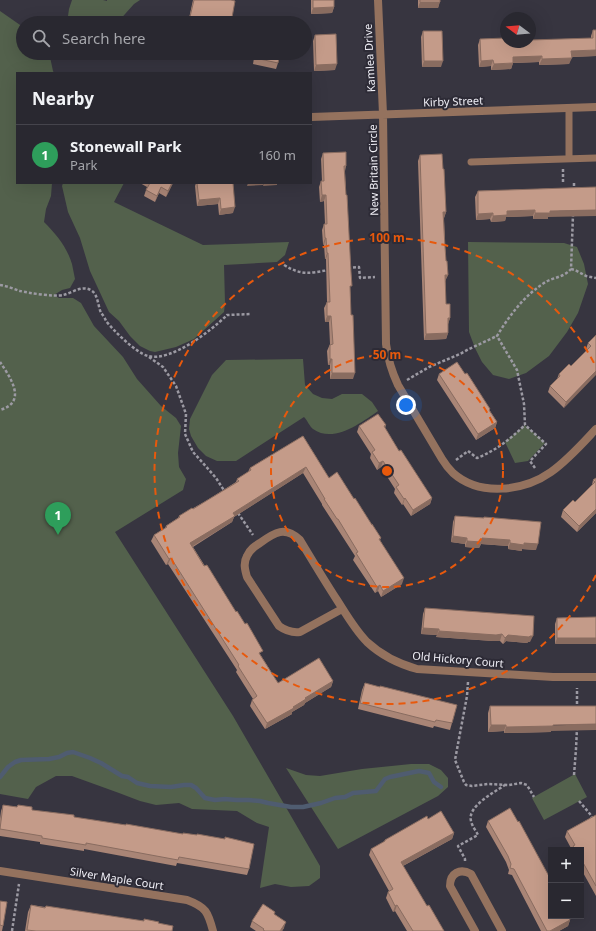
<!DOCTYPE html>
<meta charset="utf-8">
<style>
:root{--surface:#292830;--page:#313038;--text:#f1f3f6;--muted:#a5a6ab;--line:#45444c;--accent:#a8b0fc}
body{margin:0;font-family:"Noto Sans",sans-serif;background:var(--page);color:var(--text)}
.controls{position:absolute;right:12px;bottom:12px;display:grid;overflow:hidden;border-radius:0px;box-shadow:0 4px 16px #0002}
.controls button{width:36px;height:36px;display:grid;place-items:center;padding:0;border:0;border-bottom:1px solid var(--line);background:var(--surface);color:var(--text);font:20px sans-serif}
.compass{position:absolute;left:500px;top:12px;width:36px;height:36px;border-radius:50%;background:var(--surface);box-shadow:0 4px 16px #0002;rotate:286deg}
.you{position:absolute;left:406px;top:405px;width:14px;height:14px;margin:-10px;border:3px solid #fff;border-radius:50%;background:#1a73e8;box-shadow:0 0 0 6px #1a73e833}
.badge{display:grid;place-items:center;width:26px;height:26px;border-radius:50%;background:var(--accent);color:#fff;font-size:13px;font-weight:700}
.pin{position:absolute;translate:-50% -33px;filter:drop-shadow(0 1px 2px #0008)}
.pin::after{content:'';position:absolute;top:21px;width:14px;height:12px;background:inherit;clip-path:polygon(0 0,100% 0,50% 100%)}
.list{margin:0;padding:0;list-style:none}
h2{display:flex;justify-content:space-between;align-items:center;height:52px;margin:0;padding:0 16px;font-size:17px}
h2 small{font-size:13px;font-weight:400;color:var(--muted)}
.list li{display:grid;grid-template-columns:26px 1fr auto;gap:12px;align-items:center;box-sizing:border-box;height:60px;padding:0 16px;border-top:1px solid var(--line)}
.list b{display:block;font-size:15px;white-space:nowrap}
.list p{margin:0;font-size:13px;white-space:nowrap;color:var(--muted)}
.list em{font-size:13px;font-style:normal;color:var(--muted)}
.icon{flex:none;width:22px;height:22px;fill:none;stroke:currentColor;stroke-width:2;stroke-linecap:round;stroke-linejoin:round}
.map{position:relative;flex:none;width:596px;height:931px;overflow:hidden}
.search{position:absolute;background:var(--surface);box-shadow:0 4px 16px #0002;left:16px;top:16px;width:296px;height:44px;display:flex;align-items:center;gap:10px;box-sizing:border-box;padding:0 14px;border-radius:22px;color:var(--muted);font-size:15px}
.panel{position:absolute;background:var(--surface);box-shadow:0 4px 16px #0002;left:16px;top:72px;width:296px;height:112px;border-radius:0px}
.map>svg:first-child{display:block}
</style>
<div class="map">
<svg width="596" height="931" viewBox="0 0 596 931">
<rect width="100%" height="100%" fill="#373540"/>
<path fill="#53614c" d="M72 0H103L107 1V0H140L134 4 117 23H67L69 9Z
M0 11 23 27V53H48L50 57 53 71 54 73H17V183H52L51 196 46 209 44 222C56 234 67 247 72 264 73 269 74 274 75 279L70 288 62 290 54 295 59 298H73L81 303 94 326 123 357 137 379 161 406 176 418 181 426 178 453 179 467 186 479 183 490 115 532 233 716 320 866V878L309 886 291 887 275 884 260 888 269 827 257 823 237 811 192 809 179 803 156 805 140 801 119 793 72 776H56L36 787 28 799 0 794Z
M63 183H124L114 202 203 245 289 242 285 255 277 262 224 265 225 303 224 312 194 339 176 347 155 352 150 351 140 346 130 336 119 321 109 312 90 271 80 238 68 212 62 186Z
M468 242 564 243 577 247 584 264 588 284 578 313 567 332 549 356 526 373 509 379 493 375 482 362 475 348 469 332Z
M303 359 305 385 313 394 322 398 332 399 342 394H362L372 402 378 411C362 422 334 444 313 429 310 427 307 420 304 417L236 461H217L206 456 198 448 191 436 189 429 190 419 212 375 226 360Z
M525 425 545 443 528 461 515 463 505 442Z
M411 764H429L441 770 448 778V787L438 796 338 849 286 768 306 775 320 776 362 769Z
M575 774 587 797 544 820 532 798Z"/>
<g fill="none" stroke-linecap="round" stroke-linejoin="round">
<path stroke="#4f5c70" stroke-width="4.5" d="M0 777 8 767 15 762 21 760 49 759 59 757 67 753 73 752 90 758 101 763 122 776 128 777 137 783 150 786 171 787 184 785H191L196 788 205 798 215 800 225 799 236 800H249L260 801 268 803 291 807H303L321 803 335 798 345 797 353 793 376 791 385 779 390 777 419 771 429 773 434 782 441 787"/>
<path stroke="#9c9aa3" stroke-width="2.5" stroke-dasharray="3 2" stroke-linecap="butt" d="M563 169V183
M574 191V182
M284 265C302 276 310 273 329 270
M348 268 359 267 360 278 375 277
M571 269 575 270 586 276 596 278
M0 285C7 286 14 289 20 291 29 293 54 297 63 295 72 293 83 284 92 291 98 295 98 306 101 313 103 315 105 318 106 321 114 331 136 353 148 356 171 362 211 331 227 315L251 314
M149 357 163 367 176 386 186 414 185 434 193 452 202 462 216 478 225 492
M0 362C10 377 28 402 0 410
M407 380 429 367 460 354 469 349 482 343 497 336
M456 460 468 451 477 458C497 450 510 439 525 425
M535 468 530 461 546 444 525 425 524 404 517 370 497 336C509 316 524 296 544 283 553 277 563 278 571 269L573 214
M238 513 253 535
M468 682 467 696 455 760 464 782 466 785 472 786 488 784 509 785 521 783 527 785 534 797
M577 709V688
M574 775 576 749 577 728
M579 801 590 814 596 826
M465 861V859L458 846 478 835C476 831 472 826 471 821 467 806 495 792 505 785
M12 931 19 884"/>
<path stroke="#94725e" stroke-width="7" d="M569 108V159
M471 162 596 158"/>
<path stroke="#94725e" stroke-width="8" d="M378 0 383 114 386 344C388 360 391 370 398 385L442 459C445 464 449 469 453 473 480 497 524 491 551 472 568 460 582 444 596 429
M311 117 596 107
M342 609 300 632C292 633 286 631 279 626L247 577C245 570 243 563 247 556 250 549 255 546 260 543 275 532 285 526 300 540 312 560 324 580 337 600 346 614 355 630 367 642 381 655 399 664 417 669L553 677H596
M0 871 187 900C206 907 208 912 213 931
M475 931 450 886C450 873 460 868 471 874L502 931"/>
</g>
<path fill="#a98576" d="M193 0H231V23H188Z
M311 0H334V7L332 13 311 14Z
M418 0H440L438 8H418Z
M593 30 596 56 571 57 569 64 539 65V62L513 63 511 69 491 70V66L479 67 478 45 480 39 506 42 591 38V36Z
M423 31 441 67H422L421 37Z
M315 35 335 70 314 71 313 41Z
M133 53H144L135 57Z
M243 53H280L278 63 276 69 253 64 254 58 242 56Z
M323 153 346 166 345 171 350 291 353 379H330V365H328L327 351 330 344 329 322H325L324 308 327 302 326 259H325L324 245 323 244 322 230 324 224H325L324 201 320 202 319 187 321 181H322L321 159Z
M420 155 443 169 446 212 444 218 445 247 446 261 448 275 445 281 446 304 450 318 448 324V333L446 339 424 340 418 161Z
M140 183H173L166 197 159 193 155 202 144 196 147 187Z
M196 183H233V213L219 215 218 204 197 206 195 186Z
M596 187 548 217V219H533V216L506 217 505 221 491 222 490 219 476 220 475 197 478 191Z
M596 335 564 408 548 392 550 386 557 379 559 374 571 366 587 350 586 349 588 343Z
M439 374H465L490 409V411L497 422 495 428 476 440 437 380Z
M386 425 385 428 399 451 432 498 430 504 411 516 403 504 402 505 394 493 395 489 381 467 377 470 370 458 371 454 357 432 359 426Z
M303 436 329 478 354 499 381 538 380 540 402 584 381 597 378 591 375 593 353 560 355 556 335 525 322 505V504L303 473 234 517 232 522 193 547 278 683 333 681 331 687 305 703 304 705 292 712V714L265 729 250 706 252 700 253 699 236 672 237 670 168 564 166 565 151 541 154 535 165 528 166 526 178 518 179 516 206 501 236 482 237 479 248 472 250 468Z
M596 478V513L577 532 561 517 563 510 575 502 592 485 593 480Z
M455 516 483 518 484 517 536 550 522 549V551L508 549V546L481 544 479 548 465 547V544L451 542 453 522Z
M425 608 530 642H528L527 643 506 641 503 644 500 641H493L436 637 437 635 421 634 423 614Z
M596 617 555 644V624L557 618Z
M365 683 452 723 450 730 434 726 433 728 358 709 362 690Z
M490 706 551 731V732L504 733V731L488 732V713Z
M3 805 17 807 18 805 32 810 74 817 249 869 247 875 177 863 176 866 84 849V851L40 844V842L0 836V819L1 811Z
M596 815V896L581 869V850H572L565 837 567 831Z
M428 819 454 833 452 839 403 866 427 906 444 931H407L395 911 393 912 386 898 388 892 389 891 369 855 371 849 384 842 385 840Z
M488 821 551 916 570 920 568 926 559 931H541L512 875 508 874 509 870 506 862 486 827Z
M0 901 3 926 2 931H0Z
M31 905 144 921V919L158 923 172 931H25L28 912Z
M274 914 284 928 282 931H256L250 927 252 921Z"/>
<path fill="#896c60" d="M420 2H440L438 8H418Z
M334 7 332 13 311 14 313 8Z
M596 50V56L569 57 571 51Z
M136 53H144L135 57Z
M150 53H155L149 55Z
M542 56 539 62 511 63 513 57Z
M572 58 569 64 539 65 542 59Z
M493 60 491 66 479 67 481 61Z
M424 61H443L441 67H422Z
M513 63 511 69 491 70 494 64Z
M337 64 335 70 314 71 316 65Z
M172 183H173L166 197 168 191Z
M248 183H264L263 185 247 186Z
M264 183H277V185L263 186Z
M161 187 159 193 155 202 157 196Z
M322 195H326L324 201 320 202Z
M220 198 218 204 197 206 199 200Z
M235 207 233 213 219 215 221 209Z
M535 210 533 216 506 217 505 221 491 222 493 216 507 211Z
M596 210V216L548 217V219H533L535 213 550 211Z
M443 212H446L444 218H441Z
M493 213 490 219 476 220 478 214Z
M325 238H326L324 245 323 244Z
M327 253H328L326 259H325Z
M445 275H448L445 281Z
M327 316H331L329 322H325Z
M448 318H450L448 324Z
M448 333 446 339 424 340 426 334Z
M330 359H332L330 365H328Z
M596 371V375L564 408 566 402Z
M332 373H355L353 379H330Z
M497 422 495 428 476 440 478 434Z
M383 461 381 467 377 470 379 463Z
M306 467 303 473 234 517 232 522 188 549 190 543 233 513Z
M405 498 403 504 402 505 404 499Z
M432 498 430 504 411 516 413 510Z
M596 509V513L577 532 579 526Z
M453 536 467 538 465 544 451 542Z
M482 538 510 540 508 546 481 544 479 548 465 547 467 541Z
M510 543H524L538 544 536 550 522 549V551L508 549Z
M171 558 168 564 166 565 169 559Z
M404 578 402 584 381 597 383 591Z
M380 585 378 591 375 593 377 587Z
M423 628 439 629 437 635 421 634Z
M439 631 502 634 500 641H493L436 637Z
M508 635 530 636H533L530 642H528L527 643 506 641 503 644 505 638Z
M557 638H596V644H555Z
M333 681 331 687 305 703 304 705 292 712V714L265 729 267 723 293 707 305 698Z
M596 724V730L551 731V732L504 733 506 727Z
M491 725H506L504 731 488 732Z
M454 833 452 839 399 868 401 862Z
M397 905 395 911 393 912 395 906Z
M570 920 568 926 559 931H550Z
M286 922 284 928 282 931H280Z"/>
<path fill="#c49b89" stroke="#896c60" d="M194 0H231L235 1 231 23H200L189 21Z
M313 0H334V7L313 8Z
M420 0H440V2H420Z
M166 17 169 23H150Z
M593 30H596V50L571 51 572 58 542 59V56L513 57V63L494 64 493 60 481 61 480 39 506 38V42H530V40L593 38Z
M423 31H442L443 61H424Z
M336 34 337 64 316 65 315 35Z
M256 53H280L278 63 255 58Z
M346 152V166H344L346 195H347L351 272 352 286H350L351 315H353L355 373H332V359H330V345L333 344 331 316H327V302H330L328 253H327L326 238H325L324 224H327L326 195H322L321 181H324L323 153Z
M442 154 443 169H444L446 212H443L445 247 446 261H447L448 275H445L446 304H450V318H448V333L426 334 420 155Z
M150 183H172L168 191 161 187 157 196 146 190Z
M197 183H233L235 207 221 209 220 198 199 200Z
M596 187V210L550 211V213H535V210L507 211V215L493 216V213L478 214V191Z
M596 335V371L566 402 550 386 560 376 559 374 569 364 571 366 591 346 588 343Z
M457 362 465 374 467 373 490 409 489 410 497 422 478 434 439 374Z
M378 414 386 425 384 426 399 451 401 450 432 498 413 510 405 498 404 499 396 487 399 485 383 461 379 463 372 452 375 450 359 426Z
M303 436 329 478 337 472 354 499 355 498 372 525V524L381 538 379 539 404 578 383 591 380 585 377 587 356 553 358 552 338 519H337L324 499H325L306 467 233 513 235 516 190 543 204 566 207 565 236 612 237 611 245 624 247 623 263 651 259 653 278 683 319 658 333 681 305 698 306 699 293 707 294 708 267 723 252 700 257 696 238 666 239 665 171 558 169 559 154 535 167 527 166 526 180 517 179 516 192 508 193 509 206 501 239 481 237 479 251 470 250 468Z
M596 478V509L579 526 563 510 573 500 575 502 595 482 593 480Z
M455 516 484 518V517L541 522 538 544 524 543V545L510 543V540L482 538 481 542 467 541V538L453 536Z
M425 608 534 616 533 636H530L529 637 508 635 505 638 502 634 496 635 439 631V629L423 628Z
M596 617V638H557V618Z
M365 683 380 687V686L457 705 452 723 436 720 435 722 360 703Z
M490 706H596V724L553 725V726L506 727V725H491Z
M3 805 17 807 18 805 32 807V810L74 815V817L126 825V824L183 834V833L197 835V834L225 839V837L254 844 249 869 179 857 178 860 86 843V845L42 838V836L0 829Z
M510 808 518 822 519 821 551 880V916H568L570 920 550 931H547L514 869 510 868 511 864 508 856 488 821Z
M441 811 454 833 401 862 427 906 429 905 444 931H413L397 905 395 906 388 892 393 889 371 849 385 841V840L427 816 428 819Z
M596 815V886L581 859V850H576L573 846 575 845 567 831Z
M0 901 7 902 3 926 0 925Z
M263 904 275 912 274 914 286 922 280 931H265L263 930 264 929 252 921Z
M31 905 45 908 46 906 144 921V919L159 922 158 923 173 926 172 931H36L27 930Z"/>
<g fill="none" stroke="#e8590c" stroke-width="2" stroke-dasharray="7 5">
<circle cx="387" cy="471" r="116"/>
<path d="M596 575A233 233 0 1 1 596 367"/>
</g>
<g text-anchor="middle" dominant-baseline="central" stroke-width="4" stroke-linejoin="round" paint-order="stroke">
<g font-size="11" fill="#f1f0f7" stroke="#2d2b36">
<text transform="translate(369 58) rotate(-93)">Kamlea Drive</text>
<text transform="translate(453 101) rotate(-2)">Kirby Street</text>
<text transform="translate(373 170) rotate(-91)">New Britain Circle</text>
<text transform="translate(458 659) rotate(5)">Old Hickory Court</text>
<text transform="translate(117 878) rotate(9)">Silver Maple Court</text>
</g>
</g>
<circle cx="387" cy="471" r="6" fill="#e8590c" stroke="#2d2b36" stroke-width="2"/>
<g font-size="12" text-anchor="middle" font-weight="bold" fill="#e8590c" stroke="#2d2b36" stroke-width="4" stroke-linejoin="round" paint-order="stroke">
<text x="387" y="242">100 m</text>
<text x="387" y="359">50 m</text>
</g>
</svg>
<div class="controls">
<button>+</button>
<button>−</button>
</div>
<svg class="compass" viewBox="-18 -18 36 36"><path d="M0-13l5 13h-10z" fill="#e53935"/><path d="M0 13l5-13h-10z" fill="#a5a6ab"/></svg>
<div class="you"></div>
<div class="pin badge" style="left:58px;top:535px;background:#2e9e5b">1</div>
<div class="search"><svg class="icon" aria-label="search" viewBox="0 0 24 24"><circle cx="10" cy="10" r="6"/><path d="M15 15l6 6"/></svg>Search here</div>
<section class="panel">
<h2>Nearby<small></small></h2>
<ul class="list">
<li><span class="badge" style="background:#2e9e5b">1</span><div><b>Stonewall Park</b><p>Park</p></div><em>160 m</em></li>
</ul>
</section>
</div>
